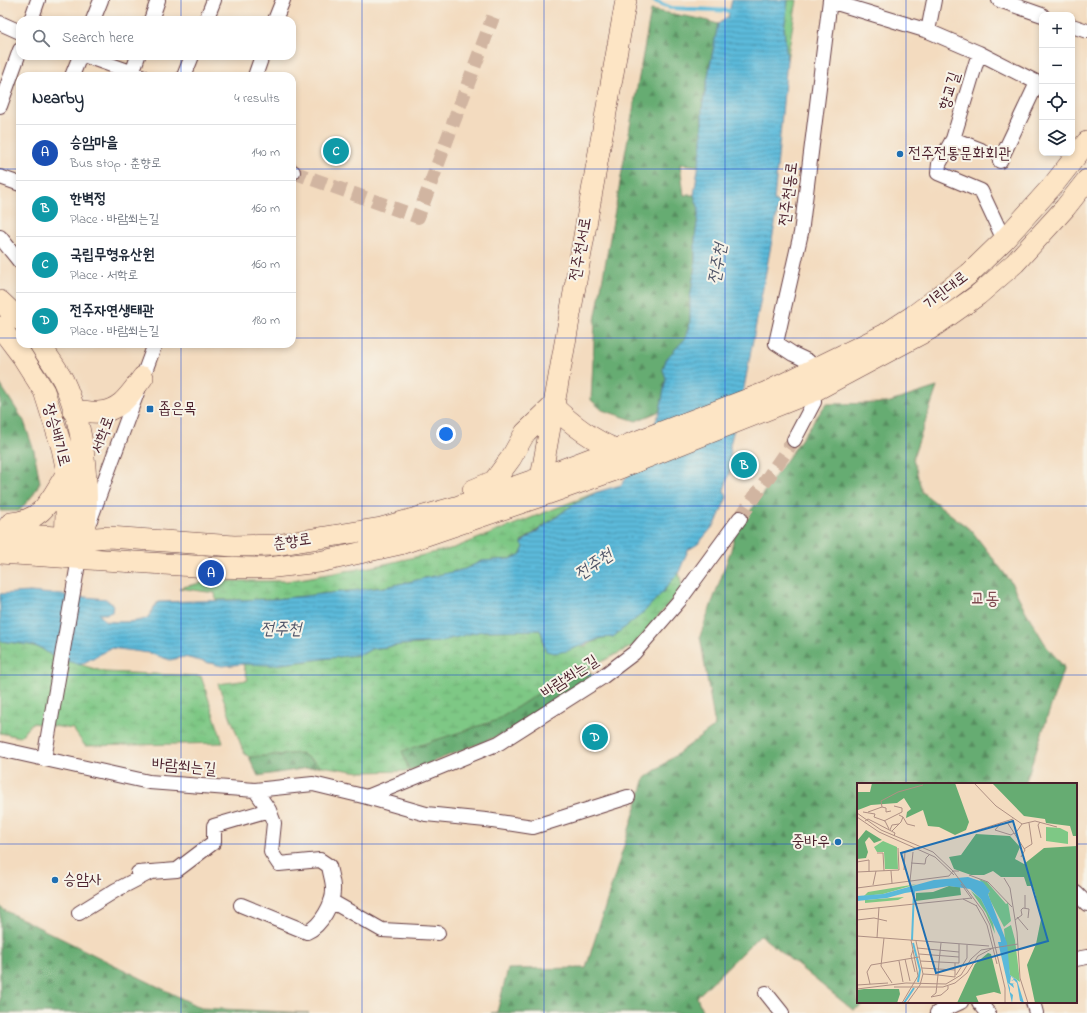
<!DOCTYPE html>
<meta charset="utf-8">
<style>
:root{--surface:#fff;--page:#f2f2f3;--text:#1f2937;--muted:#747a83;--line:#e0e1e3;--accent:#db2777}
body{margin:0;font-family:"Indie Flower","Poor Story",sans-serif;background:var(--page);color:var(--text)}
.controls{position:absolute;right:12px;top:12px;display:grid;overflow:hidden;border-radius:8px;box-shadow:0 2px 6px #0003}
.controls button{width:36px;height:36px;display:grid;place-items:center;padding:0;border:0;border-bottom:1px solid var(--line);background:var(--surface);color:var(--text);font:20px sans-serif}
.you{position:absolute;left:446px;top:434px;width:14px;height:14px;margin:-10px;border:3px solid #fff;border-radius:50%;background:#1a73e8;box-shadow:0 0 0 6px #1a73e833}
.badge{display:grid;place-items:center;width:26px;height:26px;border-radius:50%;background:var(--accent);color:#fff;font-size:13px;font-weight:700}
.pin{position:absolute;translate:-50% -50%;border:2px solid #fff;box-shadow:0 1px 4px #0006}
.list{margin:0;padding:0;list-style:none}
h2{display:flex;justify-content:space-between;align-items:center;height:52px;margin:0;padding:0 16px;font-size:17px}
h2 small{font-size:13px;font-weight:400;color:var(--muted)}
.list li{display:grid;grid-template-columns:26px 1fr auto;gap:12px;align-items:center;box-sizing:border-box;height:56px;padding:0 16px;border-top:1px solid var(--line)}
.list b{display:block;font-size:15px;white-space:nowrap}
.list p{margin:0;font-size:13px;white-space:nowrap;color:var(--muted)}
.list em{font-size:13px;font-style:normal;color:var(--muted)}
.icon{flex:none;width:22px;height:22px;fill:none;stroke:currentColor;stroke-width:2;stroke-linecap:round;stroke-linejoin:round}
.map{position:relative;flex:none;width:1087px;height:1013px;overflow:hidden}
.search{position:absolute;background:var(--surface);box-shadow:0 2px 6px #0003;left:16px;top:16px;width:280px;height:44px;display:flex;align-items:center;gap:10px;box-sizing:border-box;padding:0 14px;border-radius:12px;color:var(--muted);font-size:15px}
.panel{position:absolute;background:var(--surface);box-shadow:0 2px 6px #0003;left:16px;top:72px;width:280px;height:276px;border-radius:12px}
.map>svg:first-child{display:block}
</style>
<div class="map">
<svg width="1087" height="1013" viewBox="0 0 1087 1013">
<defs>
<pattern id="forest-firs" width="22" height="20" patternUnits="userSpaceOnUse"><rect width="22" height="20" fill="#66ac72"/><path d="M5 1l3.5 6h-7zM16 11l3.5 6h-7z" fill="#568b5e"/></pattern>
<pattern id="wetland-marsh" width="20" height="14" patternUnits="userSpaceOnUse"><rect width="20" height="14" fill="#7ec885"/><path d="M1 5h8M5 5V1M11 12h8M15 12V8" fill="none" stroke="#6eab73"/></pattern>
<pattern id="water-rules" width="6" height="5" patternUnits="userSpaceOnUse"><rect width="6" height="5" fill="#5bbada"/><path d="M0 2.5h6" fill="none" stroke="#4d97b1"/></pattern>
</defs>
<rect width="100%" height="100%" fill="#f7f3e8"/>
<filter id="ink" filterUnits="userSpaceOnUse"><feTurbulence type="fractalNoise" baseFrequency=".025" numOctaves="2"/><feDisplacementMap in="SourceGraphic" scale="8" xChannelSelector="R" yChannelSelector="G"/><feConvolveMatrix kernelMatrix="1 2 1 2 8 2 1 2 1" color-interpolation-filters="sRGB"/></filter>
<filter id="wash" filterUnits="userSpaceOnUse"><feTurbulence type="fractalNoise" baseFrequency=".012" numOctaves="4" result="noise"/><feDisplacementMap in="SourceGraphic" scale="16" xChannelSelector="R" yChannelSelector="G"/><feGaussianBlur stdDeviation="0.9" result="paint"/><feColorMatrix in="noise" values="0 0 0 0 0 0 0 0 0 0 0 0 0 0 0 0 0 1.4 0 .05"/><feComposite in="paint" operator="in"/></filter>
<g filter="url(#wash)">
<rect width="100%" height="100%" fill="#f3dbbf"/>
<path fill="url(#forest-firs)" stroke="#58664e" d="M651 10 701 19 718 24 702 108V143L699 166 680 164 684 195H694L699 209 695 238V266L690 299V322L685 339 676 348 663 370 666 378 660 411 636 421 602 410 591 400 595 321Z
M0 384 24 421 34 451 40 482 33 495 19 511H0Z
M937 387 913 458 922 492 972 531 1011 582 1025 610 1047 647 1064 667 1025 784H858V1002H870L853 1010 760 935 697 997 703 1013H491L497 1012 508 969 586 968 645 778 715 726 700 636 731 550 735 533 826 404 887 403Z
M588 669 593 677 506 733 409 771 402 751 497 720 542 691Z
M301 753 321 766 258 776 249 757Z
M0 906 4 910 201 1008 309 1013H0Z"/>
<path fill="url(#wetland-marsh)" stroke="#647458" d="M788 0H797L787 60 784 29Z
M597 492 571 506 521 542 524 547 521 554 511 559 482 561 465 569 386 587 277 599 216 600 215 593 179 588 208 581H287L376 566 454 548Z
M679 572 682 588 633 646 542 691 497 720 402 751 409 771 360 772 321 766 301 753 249 757 244 753 218 684 248 680 243 664 273 665 363 654 371 649 400 645 421 644 482 631 540 630 543 636V644L585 646 601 638 613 637 662 593Z
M0 641 30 645 41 648 52 656 105 672 201 676 223 743 85 746 73 729 32 723 20 737 0 733Z"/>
<path fill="url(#water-rules)" stroke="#526c82" d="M732 0H788L784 29 787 60 774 201 779 203 743 393 730 445 731 468 724 490 727 497 716 523 698 544 688 550 679 572 662 593 642 614 613 637 601 638 567 651 554 653 546 651C543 644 544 637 540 630L482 631 438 642 400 645 371 649 363 654 273 665 243 664 222 666 184 657 170 660 149 653 111 648 80 665 52 656 41 648 30 645 0 641V594L30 592 106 599 113 605 112 612 106 614H99L105 621C113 622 143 623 148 617 152 612 153 607 158 602L277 599 386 587 465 569 482 561 511 559 521 554 524 547 521 543 571 506 597 492 621 485 639 462 660 411 666 378 663 370 666 359 685 339 690 322V299L695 266V238L699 209 694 195 702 143V108L718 24 728 17Z"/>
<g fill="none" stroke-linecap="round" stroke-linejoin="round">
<path stroke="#5bbada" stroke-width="4" d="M652 0 672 8 734 11"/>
</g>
</g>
<g filter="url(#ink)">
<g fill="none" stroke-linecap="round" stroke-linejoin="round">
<path stroke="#d1b5a1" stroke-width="14" stroke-dasharray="14 7" stroke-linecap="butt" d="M293 172 418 217 493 17
M740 518 794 440"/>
<g stroke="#633b41" stroke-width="16">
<path id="street" d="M999 0 1042 15
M830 1 928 31 979 53 1042 85
M31 20 38 0
M93 20 101 0
M151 20 158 0
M206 20 214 0
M275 20 283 0
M0 23 20 32
M1072 26 1087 31
M928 31 934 0
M979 53 953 139 939 164 938 173 981 191 1004 240
M86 56 142 76
M72 76 80 56
M131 76 138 56
M184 76 192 56
M255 76 262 56
M0 106 20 50
M953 139 981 150
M1000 161 1037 83
M292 172H293
M0 177 20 184
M0 237 20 262
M794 440 814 402 808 361 793 354 776 343 801 233 830 0
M90 520 155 344
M0 749 149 782 255 790 313 784 367 797 426 814 486 820 533 827 628 797
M44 759 79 558
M367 797 499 743 601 678 634 653 679 601 740 518
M138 873 177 870 214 842V826L269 810
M1076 893 1087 904
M331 901 382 930 438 933
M241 905 307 932C321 926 334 903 333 888 333 881 330 873 329 866L320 860 279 864 271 852 274 823 269 810 255 790
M79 913 116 890 149 873
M1076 959 1087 957
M766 993 782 1013
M979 1002 988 1013
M1033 1002 1036 1013
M937 1013 961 1002"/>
</g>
<g stroke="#633b41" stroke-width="22">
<path id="secondary" d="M0 301 20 320
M0 327 22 356 44 391 62 448 67 472 65 551
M40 344C47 356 57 368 63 380 86 429 92 498 81 551
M553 406C572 425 591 439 615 449
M73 411C82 410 90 413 98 412 121 411 130 394 143 377
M539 489 626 0
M473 490 494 481 511 458 525 433 553 406
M4 532 11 523C45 520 50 499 67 473
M0 533 83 539 109 537 234 546 276 545 381 528 459 506 540 478 767 392 884 335 913 316 969 274 1004 240 1054 184 1087 142
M0 553 209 567 266 568 319 562 400 544 538 497 615 470 814 391 930 329 978 295 1015 263 1065 208 1087 180"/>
</g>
<use href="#street" stroke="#fff" stroke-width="14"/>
<use href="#secondary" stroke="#fde5c5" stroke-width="21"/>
</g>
</g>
<path fill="none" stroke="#1d4ed8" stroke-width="1" stroke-opacity="0.55" d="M181 0V20M362 0V1013M544 0V1013M725 0V1013M906 0V784M181 56V76M0 169H20M292 169H1087M0 338H20M292 338H1087M181 344V1013M0 506H1087M0 675H1087M0 844H858M1076 844H1087M906 1002V1013"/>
<g fill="#1f6fb2" stroke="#f7f3e8" stroke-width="1.5">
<circle cx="900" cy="154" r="4"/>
<rect x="146" y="405" width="8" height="8" rx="2"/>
<circle cx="838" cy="842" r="4"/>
<circle cx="55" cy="880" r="4"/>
</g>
<g text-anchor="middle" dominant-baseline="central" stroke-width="4" stroke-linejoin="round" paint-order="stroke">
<g font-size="16" fill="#4a1f2b" stroke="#f7f3e8">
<text transform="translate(950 91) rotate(-73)">향교길</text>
<text transform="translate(789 194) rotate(-83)">전주천동로</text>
<text transform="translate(581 249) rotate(-80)">전주천서로</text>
<text transform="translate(946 291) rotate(-38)">기린대로</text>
<text transform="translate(56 435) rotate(75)">장승배기로</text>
<text transform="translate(103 435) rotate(-70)">서학로</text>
<text transform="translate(292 542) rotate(-8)">춘향로</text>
<text transform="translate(570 677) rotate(-33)">바람쐬는길</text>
<text transform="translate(184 767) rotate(5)">바람쐬는길</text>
</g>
<g font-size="16" fill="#4a1f2b" stroke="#f7f3e8" text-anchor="start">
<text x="908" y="154">전주전통문화회관</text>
<text x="158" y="409">좁은목</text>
<text x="830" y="842" text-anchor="end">중바우</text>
<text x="63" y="880">승암사</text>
</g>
<g font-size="17" font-style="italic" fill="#505568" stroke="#f7f3e8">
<text transform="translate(718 264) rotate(-80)">전주천</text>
<text transform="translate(594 565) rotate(-34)">전주천</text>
<text x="281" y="629">전주천</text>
</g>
<g font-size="18" fill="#7f4b50" stroke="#f7f3e8">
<text x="985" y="600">교동</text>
</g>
</g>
<g transform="translate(857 783)">
<rect width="220" height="220" fill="#f3dbbf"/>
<path d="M15 0H98L112 39 109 47 98 52 82 44 71 43 66 27 49 35 50 29 54 26 47 15 40 20 14 22 1 27 0 9H13ZM135 0H220V53H216L213 43 189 40 188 36 167 33ZM9 47 25 57 17 60 12 54 8 59 11 69 9 75 0 76V58ZM119 51 153 53 163 64 158 76 167 81 187 65 220 63V220H178L170 182 179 161 184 136 178 110 175 103H170L167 94H144L136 88 127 92H114L97 86 92 74 104 72ZM92 103 103 104 104 112 59 118V110L76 109ZM131 170 134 171 144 211 137 209 119 213 122 220H100L118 181ZM7 206H42L43 211 40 220H0V207Z" fill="#66ac72"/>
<path d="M122 96 130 99 149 121 151 120 154 138 147 144 133 117 131 110 133 109ZM60 101 26 111 7 113 11 109ZM114 108 124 116 136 140 138 151 129 130ZM47 114 41 117 8 120V117ZM154 142 158 157 163 199 153 192 149 166 147 146Z" fill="#7ec885"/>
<path d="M189 44 203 45 211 49V61L189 58Z" fill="#7ec885"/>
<path d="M26 58 40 64 41 86H28L27 69H20L17 64Z" fill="#7ec885"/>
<path d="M111 94 126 99 133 108 131 111 150 160 153 192 160 197 167 220 163 218 160 200 157 197 154 198 157 196 154 193 153 200 158 201 159 205 158 201H156L157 205 151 200 153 205V209L156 212 155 220 141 159H144L143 154 124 116 113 106 92 103 48 110 30 115 0 118V113L26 111 77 97Z" fill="#5bbada"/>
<path fill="none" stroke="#5bbada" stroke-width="2" d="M55 157 57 108M56 160 63 187 61 199M47 220 57 205"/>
<path fill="none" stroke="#af9084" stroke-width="1" d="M117 0 139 23 165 41 178 38 200 44M25 24 24 18 41 9 66 2M25 24 29 25V29L34 28M6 29 18 31M11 29 25 24M0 30 24 47 76 69 96 88 126 128 133 142 148 205V220M18 31 17 34 28 38 32 46M0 34 22 49 78 74 97 92M46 34 50 41 58 43M8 38 11 36 19 40 38 50 37 53M27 38 45 29V25L37 23M150 39 168 67 164 74M183 39 181 42 184 55M144 40 138 47 154 52 157 50M33 47 35 42 42 41M35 48 44 39 46 34 42 32M118 48 156 36M158 51 165 41M167 66 175 61 172 40M20 70H26L27 88M0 79 12 77V89M54 80 68 81 69 75 73 71M47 87 48 68M34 88 35 100M0 89 42 87 41 65M112 92 131 99 155 124M147 95 153 105 160 149 163 195 171 220M53 98 56 69M104 101 115 116M16 102 19 88M0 105 92 93 96 88H102M106 116 120 123M119 122 130 142 140 181M168 125V112M0 127 115 115M160 134 171 147M0 137 17 135 30 138M158 137 165 132 164 127 166 125 172 126 171 135M0 153 132 163M20 155 22 124M27 155 24 183 35 200M84 160 82 179 102 180V174M60 165 102 169V161M56 167 54 173 58 189M62 171 102 174V169M48 176 53 198M42 178 46 199M63 178 82 179 81 192 98 194V180M65 185 98 187M66 191 81 192 79 210 74 214 84 212 91 206V203M99 192 110 175V162M13 201 10 189 14 182 62 174M0 202 31 200M37 204H86L98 200 110 190 121 173 136 165M0 206 49 200 89 201 104 192 114 176 124 167 161 161M45 220 61 193 54 157M50 220 63 202 66 191 59 158"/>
<path fill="#1f6fb2" fill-opacity="0.15" stroke="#1f6fb2" stroke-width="2" d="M156 38 191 158 79 190 44 70Z"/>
<rect width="220" height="220" fill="none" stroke="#4a1f2b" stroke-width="2"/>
</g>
</svg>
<div class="controls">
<button>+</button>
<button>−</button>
<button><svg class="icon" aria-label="locate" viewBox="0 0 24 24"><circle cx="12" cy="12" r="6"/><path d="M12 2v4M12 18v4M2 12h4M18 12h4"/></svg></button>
<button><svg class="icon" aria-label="layers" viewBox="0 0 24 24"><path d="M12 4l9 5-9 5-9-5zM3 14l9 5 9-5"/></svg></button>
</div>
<div class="you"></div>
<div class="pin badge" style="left:211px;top:573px;background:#1a4fb4">A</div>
<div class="pin badge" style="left:744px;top:465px;background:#0f9aa8">B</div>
<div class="pin badge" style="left:336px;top:151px;background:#0f9aa8">C</div>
<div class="pin badge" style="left:595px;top:737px;background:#0f9aa8">D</div>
<div class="search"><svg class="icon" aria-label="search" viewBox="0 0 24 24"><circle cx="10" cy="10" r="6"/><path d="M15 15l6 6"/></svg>Search here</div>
<section class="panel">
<h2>Nearby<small>4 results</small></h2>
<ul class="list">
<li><span class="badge" style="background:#1a4fb4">A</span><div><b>승암마을</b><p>Bus stop · 춘향로</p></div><em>140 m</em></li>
<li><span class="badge" style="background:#0f9aa8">B</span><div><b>한벽정</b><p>Place · 바람쐬는길</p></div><em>160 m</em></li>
<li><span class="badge" style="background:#0f9aa8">C</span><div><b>국립무형유산원</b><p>Place · 서학로</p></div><em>160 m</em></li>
<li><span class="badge" style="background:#0f9aa8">D</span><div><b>전주자연생태관</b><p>Place · 바람쐬는길</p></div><em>180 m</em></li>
</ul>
</section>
</div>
